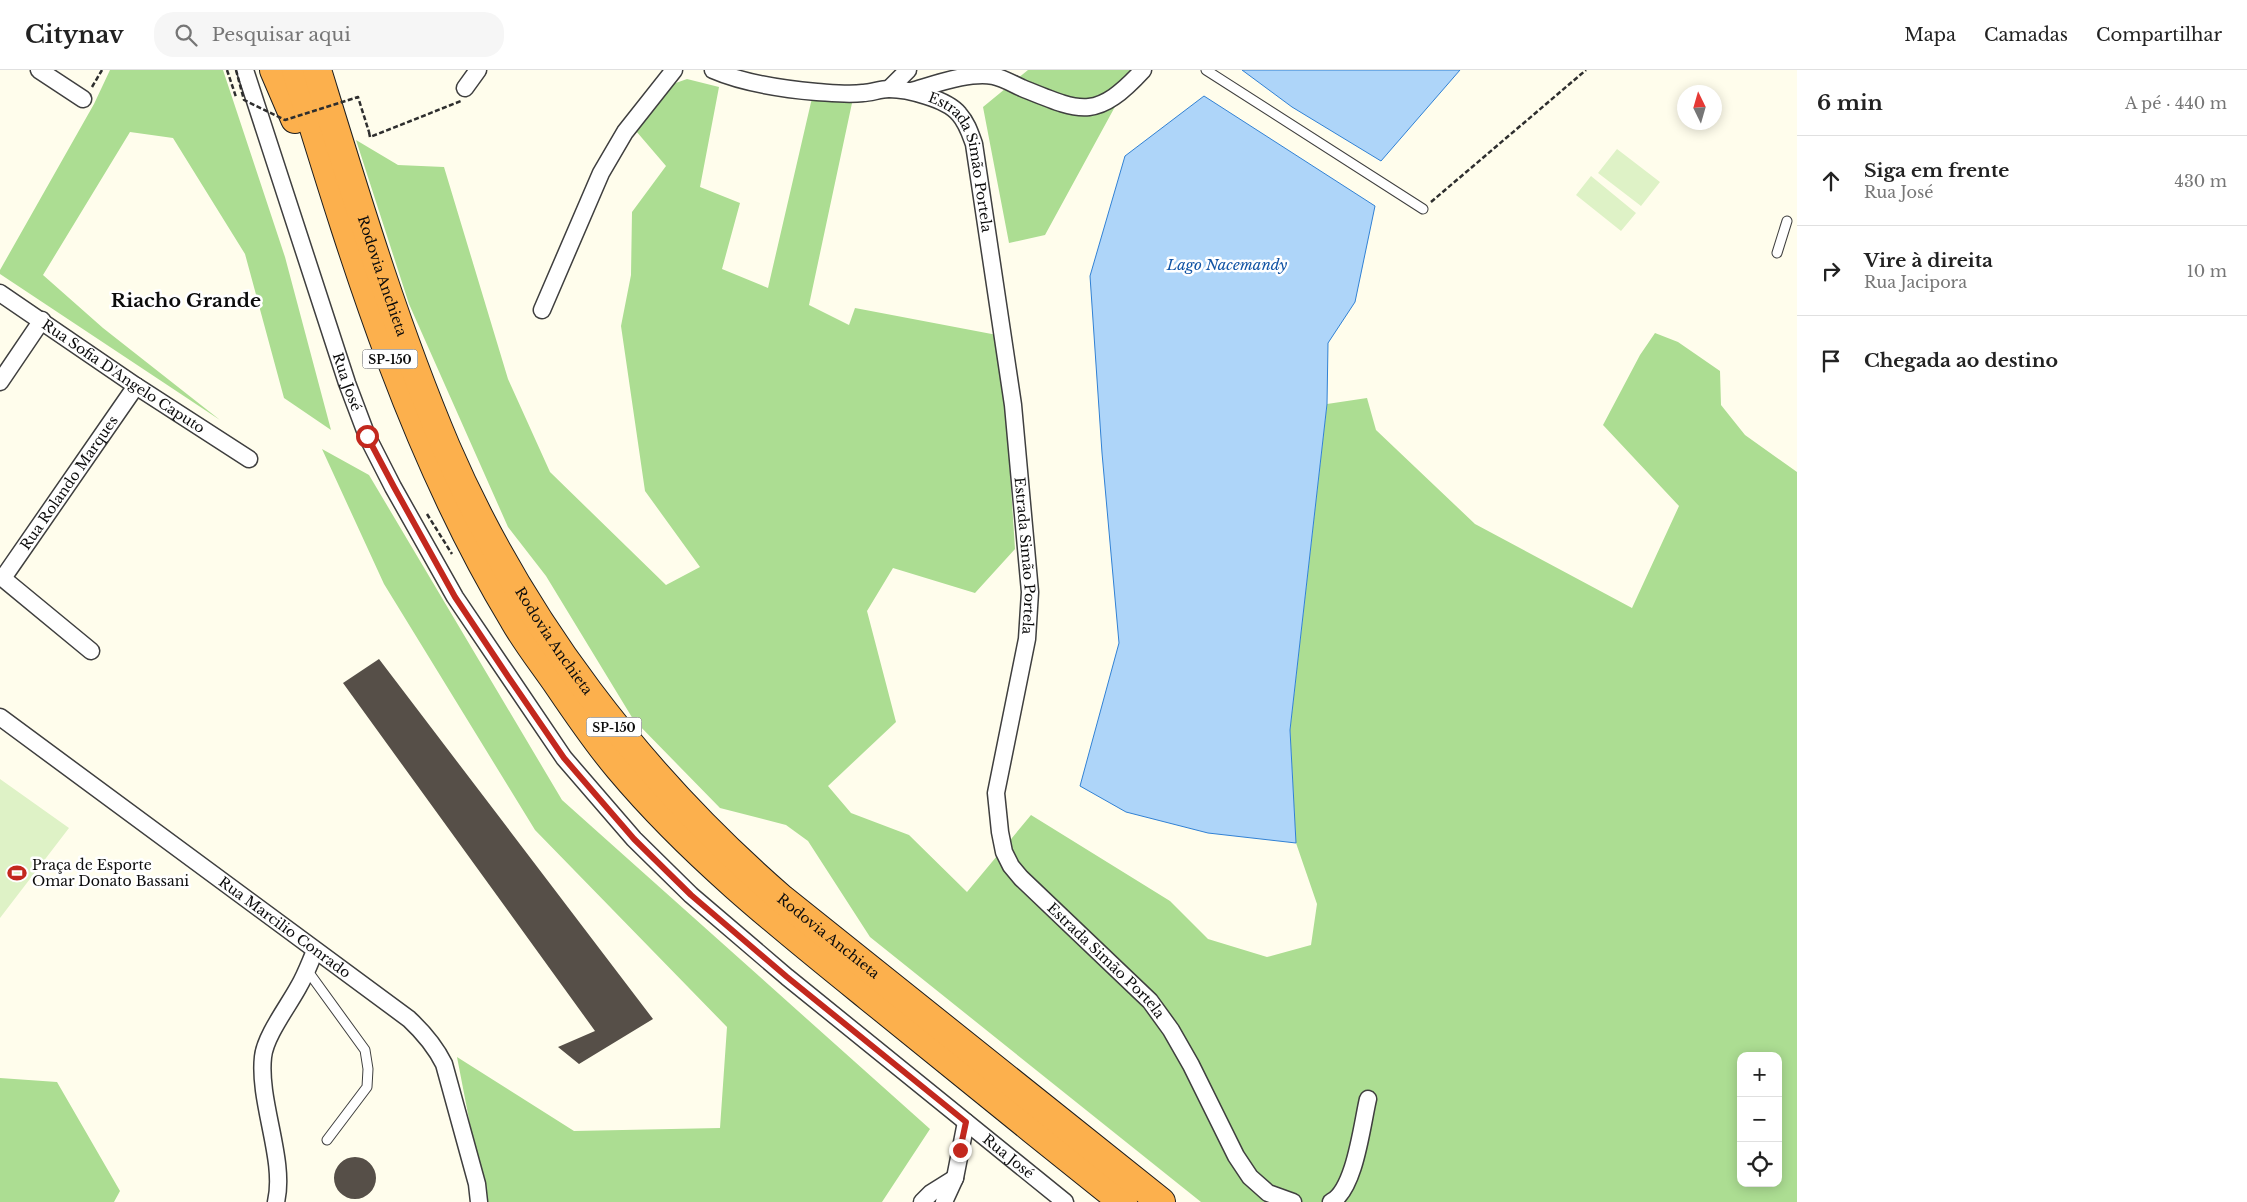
<!DOCTYPE html>
<html lang="pt">
<meta charset="utf-8">
<style>
:root{--surface:#fff;--page:#f6f6f6;--text:#222;--muted:#767676;--line:#e0e0e0}
body{margin:0;font-family:"Libre Baskerville",serif;background:var(--page);color:var(--text)}
.controls{position:absolute;right:15px;bottom:15px;display:grid;overflow:hidden;border-radius:10px;box-shadow:0 2px 12px #0003}
.controls button{width:45px;height:45px;display:grid;place-items:center;padding:0;border:0;border-bottom:1px solid var(--line);background:var(--surface);color:var(--text);font:25px sans-serif}
.compass{position:absolute;left:1677px;top:15px;width:45px;height:45px;border-radius:50%;background:var(--surface);box-shadow:0 2px 12px #0003;rotate:355deg}
.stop{position:absolute;width:15px;height:15px;margin:-11px;border:4px solid #c3281e;border-radius:50%;background:#fff}
.stop.end{background:#c3281e;border-color:#fff;box-shadow:0 1px 5px #0008}
.list{margin:0;padding:0;list-style:none}
h2{display:flex;justify-content:space-between;align-items:center;height:65px;margin:0;padding:0 20px;font-size:21px}
h2 small{font-size:16px;font-weight:400;color:var(--muted)}
.list li{display:grid;grid-template-columns:32px 1fr auto;gap:15px;align-items:center;box-sizing:border-box;height:90px;padding:0 20px;border-top:1px solid var(--line)}
.list b{display:block;font-size:19px;white-space:nowrap}
.list p{margin:0;font-size:16px;white-space:nowrap;color:var(--muted)}
.list em{font-size:16px;font-style:normal;color:var(--muted)}
.icon{flex:none;width:28px;height:28px;fill:none;stroke:currentColor;stroke-width:2;stroke-linecap:round;stroke-linejoin:round}
.map{position:relative;flex:none;width:1797px;height:1132px;overflow:hidden}
header{display:flex;align-items:center;gap:30px;box-sizing:border-box;height:70px;padding:0 25px;background:var(--surface);border-bottom:1px solid var(--line)}
header strong{font-size:24px}
nav{display:flex;gap:28px;margin-inline-start:auto;font-size:18px}
.search{width:350px;height:45px;background:var(--page);display:flex;align-items:center;gap:12px;box-sizing:border-box;padding:0 18px;border-radius:20px;color:var(--muted);font-size:19px}
main{display:flex}
aside{flex:1;background:var(--surface)}
.map>svg:first-child{display:block}
</style>
<header>
<strong>Citynav</strong>
<div class="search"><svg class="icon" aria-label="search" viewBox="0 0 24 24"><circle cx="10" cy="10" r="6"/><path d="M15 15l6 6"/></svg>Pesquisar aqui</div>
<nav><a>Mapa</a><a>Camadas</a><a>Compartilhar</a></nav>
</header>
<main>
<div class="map">
<svg width="1797" height="1132" viewBox="0 0 1797 1132">
<rect width="100%" height="100%" fill="#fffdec"/>
<path fill="#acdd92" fill-rule="evenodd" d="M110 0H223L285 187 331 360 284 328 245 184 173 68 130 62 43 205 103 258 220 350 0 204V200L94 34Z
M1028 0H1135L1045 165 1009 173 983 37Z
M687 9 719 17 700 117 740 133 722 199 768 218 812 28 852 33 809 235 849 255 855 238 997 265 1003 294 1015 479 975 523 893 498 867 541 896 652 828 716 851 743 909 765 967 822 1031 745 1170 831 1208 869 1267 887 1311 875 1317 834 1296 773 1290 660 1327 334 1367 328 1376 360 1475 454 1632 538 1679 436 1603 355 1640 285 1655 263 1678 272 1720 301 1721 335 1745 365 1797 402V1132H1201L870 867 808 771 786 755 720 738 633 649 546 506 508 457 409 234 356 70 398 95 444 97 508 309 550 402 666 515 700 497 645 421 621 256 631 205 632 142 666 96 636 61 670 15ZM1741 986H1778V1113H1741Z
M322 379 369 405 562 730 930 1059 882 1132H485L457 987 574 1061 720 1058 727 957 535 760 384 514Z
M0 1008 57 1012 120 1121 114 1132H0Z"/>
<path fill="#def2c6" d="M1617 79 1660 112 1641 136 1598 103Z
M1591 106 1636 143 1621 161 1576 125Z
M0 709 69 758 0 848Z"/>
<path fill="#aed5f9" stroke="#3181d4" d="M1242 0H1460L1381 91 1292 37Z
M1204 26 1375 136 1355 232 1328 273 1327 334 1290 660 1296 773 1208 763 1126 742 1080 716 1119 573 1102 383 1090 206 1125 86Z"/>
<path fill="#564f48" d="M379 589 653 949 579 994 558 977 595 961 343 613Z
M334 1108a21 21 0 1 1 42 0a21 21 0 1 1-42 0Z"/>
<g fill="none" stroke-linecap="round" stroke-linejoin="round">
<g stroke="#3f3f3f" stroke-width="11">
<path id="service" d="M1206 0 1423 139
M1777 183 1787 151
M307 900 365 980 368 999 367 1017 327 1070"/>
</g>
<g stroke="#3f3f3f" stroke-width="19">
<g id="minor">
<path d="M39 0 83 29"/>
<path id="s1" d="M245 0 347 313 367 366 393 417 455 527 564 688 634 769 691 825 787 907 1065 1132"/>
<path id="s2" d="M713 0C745 14 783 19 817 22 832 23 848 25 863 23 871 23 880 19 889 19 907 19 947 29 959 44 967 53 970 63 974 74L1013 335 1030 522 1027 569 996 723 1000 762 1004 782 1011 796 1021 808 1150 931 1171 960 1191 995 1236 1086 1250 1107 1268 1123 1293 1132"/>
<path d="M465 18 478 0"/>
<path d="M889 19 908 0"/>
<path d="M911 21C933 15 971 1 993 6 1003 8 1013 14 1022 18 1081 42 1096 51 1143 0"/>
<path id="s3" d="M0 223 136 316 249 389"/>
<path d="M542 240 601 103 625 62 674 0"/>
<path d="M0 312 42 250"/>
<path d="M0 506 91 581"/>
<path id="s4" d="M3 508 136 316"/>
<path id="s5" d="M0 647 409 949C424 963 435 976 444 994L477 1114 479 1132"/>
<path d="M276 1132C286 1090 258 1032 263 987 265 966 289 935 299 916 306 904 310 892 315 881"/>
<path d="M922 1132 931 1123 955 1108"/>
<path d="M944 1132 955 1108 966 1052"/>
<path d="M1331 1132C1355 1120 1362 1054 1368 1029"/>
</g>
</g>
<g stroke="#1d1d1d" stroke-width="30">
<g id="motorway">
<path d="M274 0 295 49"/>
<path d="M296 0C354 188 411 380 514 550 527 573 544 594 559 616 578 644 597 672 619 698 692 785 781 856 869 927 954 996 1038 1064 1123 1132"/>
<path id="s6" d="M317 0C356 127 394 254 446 377 521 551 639 705 782 829L1161 1132"/>
</g>
</g>
<path stroke="#2e2e2e" stroke-width="2.5" stroke-dasharray="5 2.5" stroke-linecap="butt" d="M227 0 236 27
M92 17 102 0
M369 62 370 67 461 31
M1431 132 1586 0
M427 444 452 484"/>
<use href="#service" stroke="#fff" stroke-width="9"/>
<use href="#minor" stroke="#fff" stroke-width="16"/>
<use href="#motorway" stroke="#fcb04d" stroke-width="28"/>
<path stroke="#2e2e2e" stroke-width="2.5" stroke-dasharray="5 2.5" stroke-linecap="butt" d="M236 0 244 30 285 50 358 27 369 62"/>
</g>
<g fill="none" stroke-linecap="round" stroke-linejoin="round">
<path stroke="#c3281e" stroke-width="6" d="M367 366 394 417 455 527 509 608 564 688 634 769 691 825 787 907 966 1052 960 1080"/>
</g>
<defs>
<g id="stadium-bare" transform="scale(1.5)"><path d="M0-5a6.5 5 0 1 0 0 10a6.5 5 0 1 0 0-10ZM-3.5-1.8h7v3.6h-7Z" fill="#c3281e" stroke="#fff" stroke-width="2.5" paint-order="stroke"/></g>
</defs>
<g fill-rule="evenodd">
<use href="#stadium-bare" x="17" y="803"/>
</g>
<g text-anchor="middle" dominant-baseline="central" stroke-width="5" stroke-linejoin="round" paint-order="stroke">
<g fill="#fff" stroke="#555" stroke-width="1">
<rect x="362.5" y="279.5" width="55" height="19" rx="4"/>
<rect x="586.5" y="647.5" width="55" height="19" rx="4"/>
</g>
<g font-size="12" font-weight="bold" fill="#0c0c0c">
<text x="390" y="289">SP-150</text>
<text x="614" y="657">SP-150</text>
</g>
<g font-size="14" fill="#0c0c0c" stroke="#fff">
<text stroke="none"><textPath href="#s2" startOffset="299">Estrada Simão Portela</textPath></text>
<text stroke="none"><textPath href="#s6" startOffset="216">Rodovia Anchieta</textPath></text>
<text stroke="none"><textPath href="#s3" startOffset="149">Rua Sofia D'Angelo Caputo</textPath></text>
<text stroke="none"><textPath href="#s1" startOffset="328">Rua José</textPath></text>
<text stroke="none"><textPath href="#s4" startOffset="116">Rua Rolando Marques</textPath></text>
<text stroke="none"><textPath href="#s2" startOffset="704">Estrada Simão Portela</textPath></text>
<text stroke="none"><textPath href="#s6" startOffset="621">Rodovia Anchieta</textPath></text>
<text stroke="none"><textPath href="#s5" startOffset="354">Rua Marcilio Conrado</textPath></text>
<text stroke="none"><textPath href="#s6" startOffset="1026">Rodovia Anchieta</textPath></text>
<text stroke="none"><textPath href="#s2" startOffset="1154">Estrada Simão Portela</textPath></text>
<text stroke="none"><textPath href="#s1" startOffset="1362">Rua José</textPath></text>
</g>
<g font-size="14" fill="#0c0c0c" stroke="#fff" text-anchor="start">
<text x="32" y="795">Praça de Esporte<tspan x="32" dy="16">Omar Donato Bassani</tspan></text>
</g>
<g font-size="15" font-style="italic" fill="#1053a4" stroke="#fff">
<text x="1227" y="194">Lago Nacemandy</text>
</g>
<g font-size="19" font-weight="bold" fill="#0c0c0c" stroke="#fff">
<text x="186" y="230">Riacho Grande</text>
</g>
</g>
</svg>
<div class="controls">
<button>+</button>
<button>−</button>
<button><svg class="icon" aria-label="locate" viewBox="0 0 24 24"><circle cx="12" cy="12" r="6"/><path d="M12 2v4M12 18v4M2 12h4M18 12h4"/></svg></button>
</div>
<svg class="compass" viewBox="-18 -18 36 36"><path d="M0-13l5 13h-10z" fill="#e53935"/><path d="M0 13l5-13h-10z" fill="#767676"/></svg>
<div class="stop" style="left:367px;top:366px"></div>
<div class="stop end" style="left:960px;top:1080px"></div>
</div>
<aside>
<h2>6 min<small>A pé · 440 m</small></h2>
<ul class="list">
<li><svg class="icon" aria-label="ahead" viewBox="0 0 24 24"><path d="M12 20V5M6 11l6-6 6 6"/></svg><div><b>Siga em frente</b><p>Rua José</p></div><em>430 m</em></li>
<li><svg class="icon" aria-label="right" viewBox="0 0 24 24"><path d="M7 20v-9h11M14 6l5 5-5 5"/></svg><div><b>Vire à direita</b><p>Rua Jacipora</p></div><em>10 m</em></li>
<li><svg class="icon" aria-label="arrive" viewBox="0 0 24 24"><path d="M6 21V4h12l-3 4 3 4H6"/></svg><div><b>Chegada ao destino</b></div></li>
</ul>
</aside>
</main>
